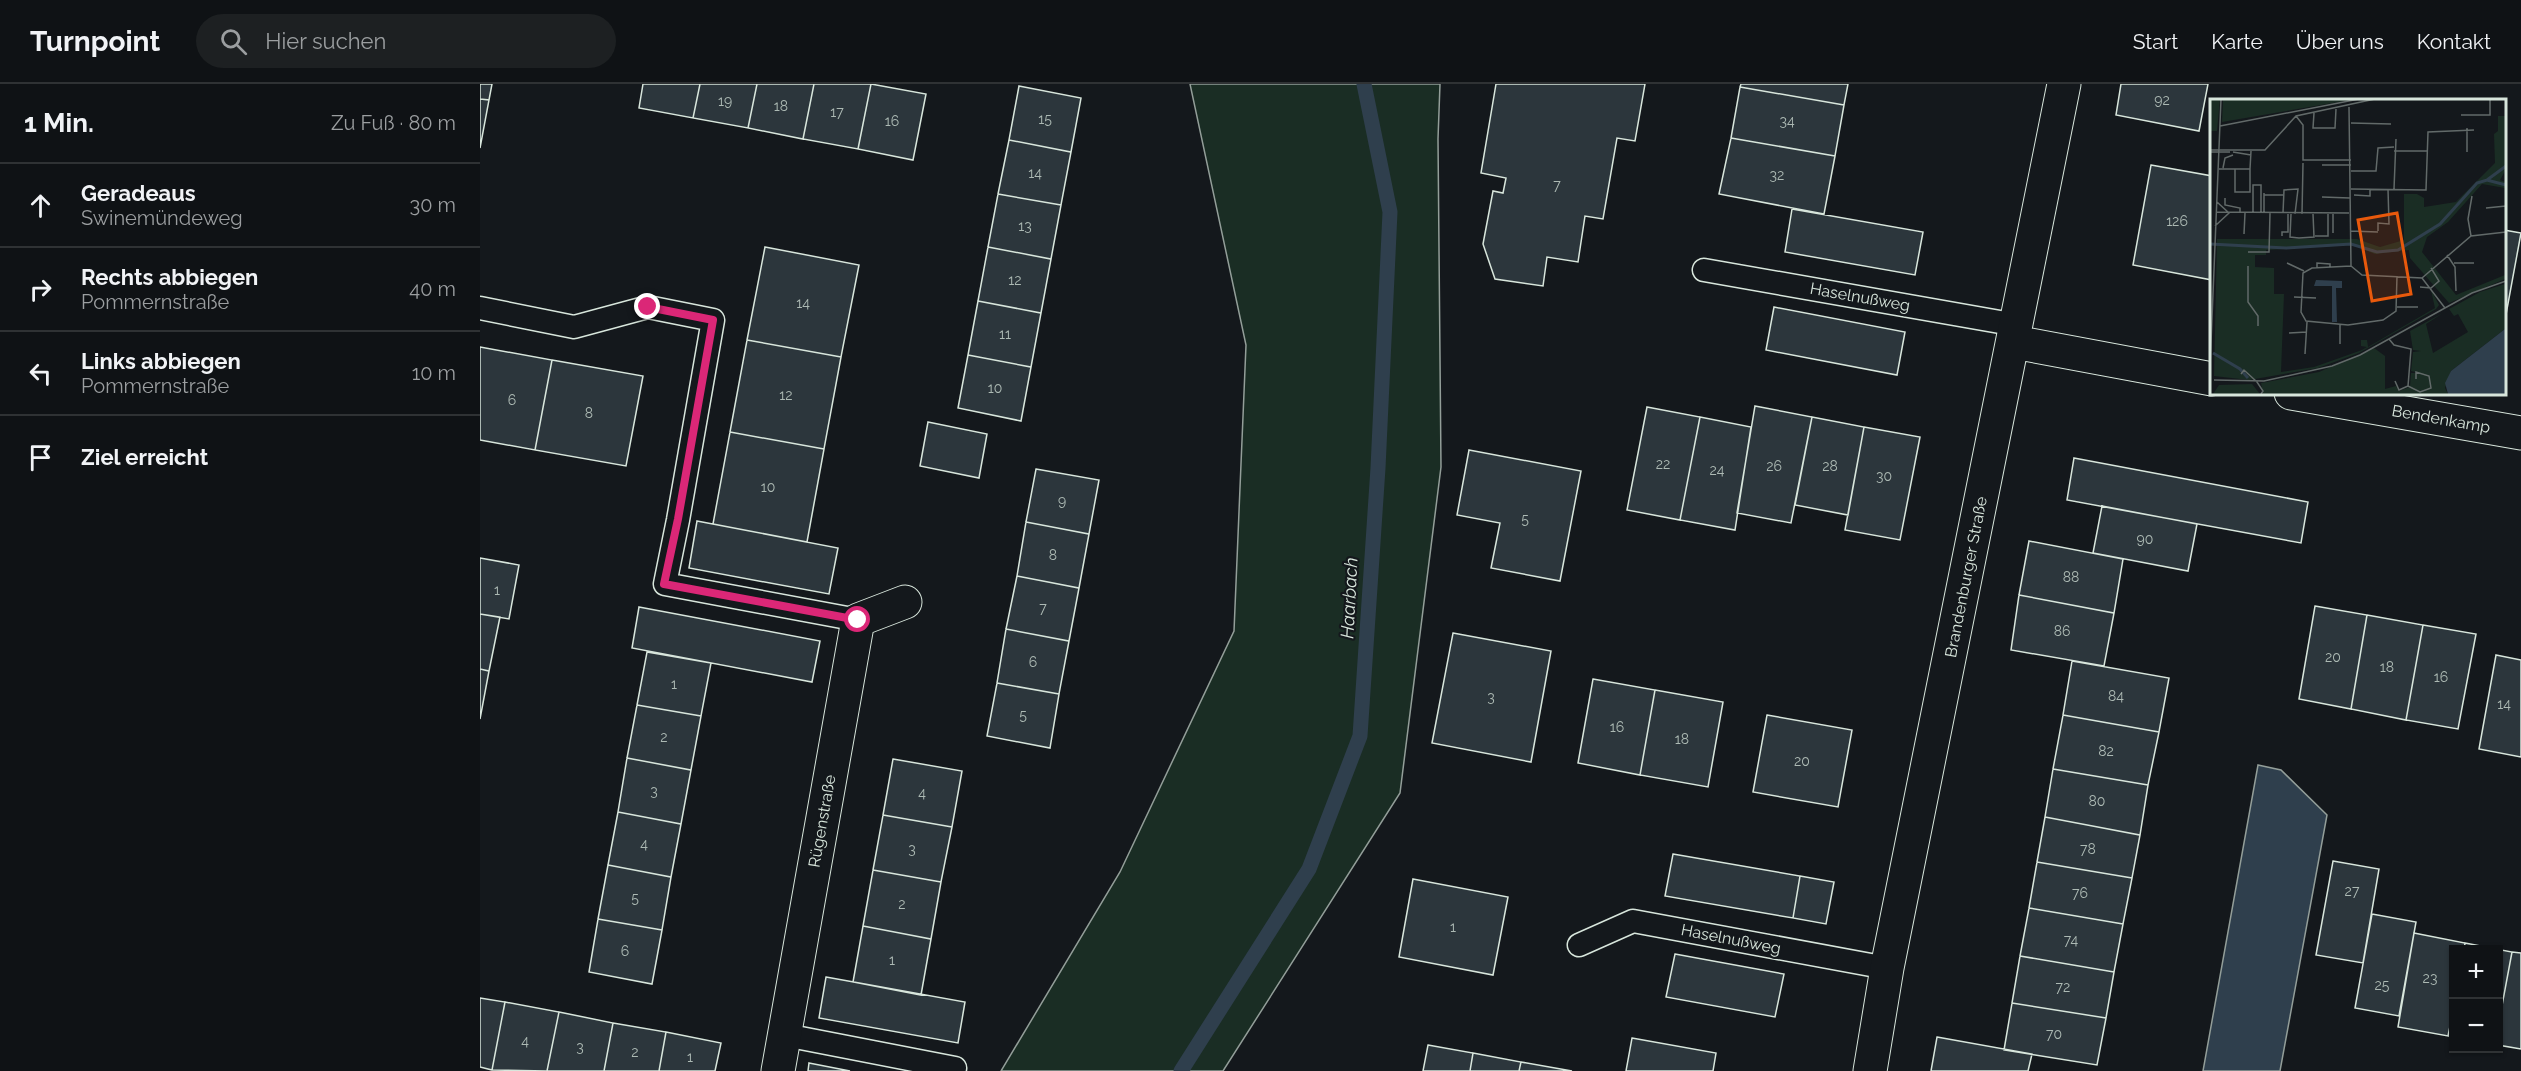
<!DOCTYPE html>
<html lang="de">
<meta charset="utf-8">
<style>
:root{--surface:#0f1215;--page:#1d2022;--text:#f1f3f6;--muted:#9b9ea0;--line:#2f3234}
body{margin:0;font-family:Raleway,sans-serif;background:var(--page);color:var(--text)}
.controls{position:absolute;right:18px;bottom:18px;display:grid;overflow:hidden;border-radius:0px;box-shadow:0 2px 4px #0004}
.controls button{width:54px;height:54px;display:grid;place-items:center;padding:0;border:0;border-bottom:2px solid var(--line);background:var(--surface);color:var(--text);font:30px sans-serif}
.stop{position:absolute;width:18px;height:18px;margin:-14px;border:4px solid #db2777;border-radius:50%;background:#fff}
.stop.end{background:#db2777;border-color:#fff;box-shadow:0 2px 6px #0008}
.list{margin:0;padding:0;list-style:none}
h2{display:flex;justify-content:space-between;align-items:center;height:78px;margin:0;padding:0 24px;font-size:26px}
h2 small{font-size:20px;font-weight:400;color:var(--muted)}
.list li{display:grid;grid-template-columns:39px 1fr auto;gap:18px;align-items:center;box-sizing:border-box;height:84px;padding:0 24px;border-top:2px solid var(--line)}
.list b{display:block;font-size:22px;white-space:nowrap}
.list p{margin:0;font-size:20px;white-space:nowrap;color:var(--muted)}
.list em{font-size:20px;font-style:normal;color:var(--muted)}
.icon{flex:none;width:33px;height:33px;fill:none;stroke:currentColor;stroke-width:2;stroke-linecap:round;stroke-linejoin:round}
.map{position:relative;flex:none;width:2041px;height:987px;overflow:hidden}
header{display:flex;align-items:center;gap:36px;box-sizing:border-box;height:84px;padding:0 30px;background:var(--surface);border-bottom:2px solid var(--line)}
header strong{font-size:28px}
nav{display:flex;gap:33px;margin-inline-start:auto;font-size:21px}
.search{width:420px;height:54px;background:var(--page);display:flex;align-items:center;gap:15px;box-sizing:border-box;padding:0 21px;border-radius:33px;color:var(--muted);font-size:22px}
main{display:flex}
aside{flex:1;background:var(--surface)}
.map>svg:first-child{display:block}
</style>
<header>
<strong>Turnpoint</strong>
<div class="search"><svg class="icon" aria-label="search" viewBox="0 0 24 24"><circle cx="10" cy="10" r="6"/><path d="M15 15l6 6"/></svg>Hier suchen</div>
<nav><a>Start</a><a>Karte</a><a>Über uns</a><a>Kontakt</a></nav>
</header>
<main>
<aside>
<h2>1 Min.<small>Zu Fuß · 80 m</small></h2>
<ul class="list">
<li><svg class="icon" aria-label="ahead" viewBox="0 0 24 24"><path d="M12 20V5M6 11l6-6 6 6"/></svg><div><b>Geradeaus</b><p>Swinemündeweg</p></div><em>30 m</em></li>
<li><svg class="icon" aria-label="right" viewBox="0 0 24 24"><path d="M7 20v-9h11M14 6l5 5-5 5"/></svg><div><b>Rechts abbiegen</b><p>Pommernstraße</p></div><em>40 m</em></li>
<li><svg class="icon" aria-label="left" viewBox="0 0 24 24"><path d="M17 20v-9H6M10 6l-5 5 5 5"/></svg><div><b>Links abbiegen</b><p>Pommernstraße</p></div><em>10 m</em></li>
<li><svg class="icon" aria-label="arrive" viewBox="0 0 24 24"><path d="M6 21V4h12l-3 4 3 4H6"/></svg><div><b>Ziel erreicht</b></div></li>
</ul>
</aside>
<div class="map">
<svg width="2041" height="987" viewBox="0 0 2041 987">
<rect width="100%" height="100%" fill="#14181c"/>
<path fill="#1a2d24" stroke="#939e99" stroke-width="1.5" d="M710 0H960L958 55 961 383 920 709 743 987H521L640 788 754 547 766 261Z"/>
<path fill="#2f3f4d" stroke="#939e99" stroke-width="1.5" d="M1778 681 1801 686 1847 731 1800 987H1723Z"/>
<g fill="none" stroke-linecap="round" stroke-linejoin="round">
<path stroke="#2f3f4d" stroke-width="15" d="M701 987 829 785 880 652 898 384 910 128 884 0"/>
</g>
<path fill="#2c363c" stroke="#d8e6dc" stroke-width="1.5" d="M0 0H12L9 16 0 15Z
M163 0H220L213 34 159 24Z
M220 0H277L268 44 213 34Z
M277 0H334L323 55 268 44Z
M334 0H391L378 65 323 55Z
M391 0 446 10 433 76 378 65Z
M1016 0H1165L1155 57 1137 54 1123 135 1105 132 1098 178 1067 173 1063 202 1015 195 1003 160 1013 107 1023 109 1026 94 1001 89Z
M1261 0H1368L1364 21 1260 3Z
M1641 0H1728L1719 47 1636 31Z
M539 2 601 14 591 68 529 56Z
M1260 3 1364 21 1355 72 1251 54Z
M0 15 9 16 0 64Z
M1251 54 1355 72 1344 130 1239 110Z
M529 56 591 68 581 121 518 110Z
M1671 81 1732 92V196L1653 181Z
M518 110 581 121 571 175 508 163Z
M1312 125 1443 148 1435 191 1305 168Z
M2024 146 2041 149 2025 236H2024Z
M285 163 379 181 361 273 267 256Z
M508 163 571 175 561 229 498 217Z
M498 217 561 229 551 283 488 271Z
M1294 223 1425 248 1417 291 1286 266Z
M267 256 361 273 344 365 250 348Z
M0 263 72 276 55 366 0 356Z
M488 271 551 283 541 337 478 324Z
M72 276 163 292 146 382 55 366Z
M1275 322 1332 333 1311 439 1257 429Z
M1167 323 1220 333 1200 436 1147 426Z
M1220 333 1271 343 1255 446 1200 436Z
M1332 333 1384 343 1368 431 1315 421Z
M448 338 507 350 499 394 440 382Z
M1384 343 1440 353 1420 456 1365 446Z
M250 348 344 365 327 458 233 440Z
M989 366 1101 387 1080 497 1011 484 1020 439 977 431Z
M1594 374 1828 418 1821 459 1587 416Z
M556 385 619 396 609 450 546 438Z
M1622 422 1717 440 1708 487 1613 469Z
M217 437 358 464 349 510 209 484Z
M546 438 609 450 599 504 537 492Z
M1549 457 1643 475 1634 529 1539 511Z
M0 474 39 481 29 535 0 530Z
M537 492 599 504 589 557 526 545Z
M1539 511 1634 529 1624 582 1531 566Z
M1835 522 1887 531 1871 625 1819 615Z
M159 523 340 557 332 598 152 564Z
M0 530 20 533 9 587 0 585Z
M1887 531 1943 541 1926 636 1871 625Z
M1943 541 1996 550 1978 645 1926 636Z
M526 545 589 557 579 610 517 599Z
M973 549 1071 567 1051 678 952 659Z
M167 568 231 579 221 632 157 621Z
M2016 571 2041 576V673L1999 665Z
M1592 577 1689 594 1679 648 1583 631Z
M0 585 9 587 0 635Z
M1113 595 1175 606 1160 691 1098 679Z
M517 599 579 610 570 664 507 652Z
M1175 606 1243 618 1228 703 1160 691Z
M157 621 221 632 211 686 147 674Z
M1287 631 1372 646 1358 723 1273 708Z
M1583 631 1679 648 1668 701 1573 685Z
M147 674 211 686 201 740 138 728Z
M413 675 482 687 472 743 403 731Z
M1573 685 1668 701 1660 751 1565 733Z
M138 728 201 740 191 793 128 781Z
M403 731 472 743 461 798 393 786Z
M1565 733 1660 751 1652 794 1557 778Z
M1193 770 1320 792 1313 834 1185 812Z
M1853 777 1899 785 1883 879 1836 871Z
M1557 778 1652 794 1643 840 1549 824Z
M128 781 191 793 182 846 118 835Z
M393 786 461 798 451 855 383 842Z
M1320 792 1354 798 1346 840 1313 834Z
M933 795 1028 813 1013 891 919 873Z
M1549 824 1643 840 1634 888 1540 872Z
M1892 830 1936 838 1919 932 1875 924Z
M118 835 182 846 172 900 109 888Z
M383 842 451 855 441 911 373 898Z
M1934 849 1985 859 1984 866H1974V923L1968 952 1918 943Z
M1985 859 2032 868 2018 943V866H1984Z
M2032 868 2041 869V965L2018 961V943Z
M1195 870 1304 890 1295 933 1186 913Z
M1540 872 1634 888 1626 934 1532 919Z
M346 893 485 918 478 959 339 934Z
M0 914 25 918 12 986 0 983Z
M25 918 79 928 67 987 12 986Z
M1532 919 1626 934 1617 981 1524 966Z
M1974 923V953L1968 952Z
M79 928 133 939 124 987H67Z
M133 939 186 948 179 987H124Z
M186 948 241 959 235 987H179Z
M1457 953 1552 970 1548 987H1451Z
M1152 954 1236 969 1233 987H1146Z
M948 961 993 969 990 987H943Z
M993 969 1041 978 1039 987H990Z
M1041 978 1092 987H1039Z
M329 979 370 987H328Z"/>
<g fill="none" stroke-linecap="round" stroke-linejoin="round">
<g stroke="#d8e6dc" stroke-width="25">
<path id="lane" d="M1224 186 1537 241
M0 224 94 243 168 223 233 236 198 436 185 500 378 536
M1099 861 1153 837 1407 884
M305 951 475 984"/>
</g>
<g stroke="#d8e6dc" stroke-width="35">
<path id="street" d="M1534 258 1732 295
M1811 309 2041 349
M298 987 378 536 425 518
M1390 987 1407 884 1584 0"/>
</g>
<use href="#lane" stroke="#14181c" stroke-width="22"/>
<use href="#street" stroke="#14181c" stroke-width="33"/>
</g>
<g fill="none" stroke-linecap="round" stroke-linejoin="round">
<path stroke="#db2777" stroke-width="8" d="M168 223 233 236 198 435 184 500 378 536"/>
</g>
<g text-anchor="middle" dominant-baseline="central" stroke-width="4.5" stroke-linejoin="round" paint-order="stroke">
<g font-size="14" fill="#adbab4">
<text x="1682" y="16">92</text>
<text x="245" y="17">19</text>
<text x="301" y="22">18</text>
<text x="357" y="28">17</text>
<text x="565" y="35">15</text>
<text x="412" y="37">16</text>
<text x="1307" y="37">34</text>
<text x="555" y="89">14</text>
<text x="1297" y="91">32</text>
<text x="1077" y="101">7</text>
<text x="1697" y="137">126</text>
<text x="545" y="142">13</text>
<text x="535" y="196">12</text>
<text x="323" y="219">14</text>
<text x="525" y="250">11</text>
<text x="515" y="304">10</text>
<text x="306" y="311">12</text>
<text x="32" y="316">6</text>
<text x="109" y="329">8</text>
<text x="1183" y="380">22</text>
<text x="1294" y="382">26</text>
<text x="1350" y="382">28</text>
<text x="1237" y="386">24</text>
<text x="1404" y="392">30</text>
<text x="288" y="403">10</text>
<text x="582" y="417">9</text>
<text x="1045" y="435">5</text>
<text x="1665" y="455">90</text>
<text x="573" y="471">8</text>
<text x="1591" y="493">88</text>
<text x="17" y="506">1</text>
<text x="563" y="524">7</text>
<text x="1582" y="547">86</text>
<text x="1853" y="573">20</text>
<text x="553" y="578">6</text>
<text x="1907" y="583">18</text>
<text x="1961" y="593">16</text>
<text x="194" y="600">1</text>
<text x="1636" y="612">84</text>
<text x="1011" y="613">3</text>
<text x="2024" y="620">14</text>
<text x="543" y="631">5</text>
<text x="1137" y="643">16</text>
<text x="184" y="653">2</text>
<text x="1202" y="655">18</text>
<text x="1626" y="667">82</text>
<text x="1322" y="677">20</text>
<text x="174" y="707">3</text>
<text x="442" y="709">4</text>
<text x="1617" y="717">80</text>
<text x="164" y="760">4</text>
<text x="432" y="765">3</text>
<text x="1608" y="765">78</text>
<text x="1872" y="807">27</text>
<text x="1600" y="809">76</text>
<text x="155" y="814">5</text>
<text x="422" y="820">2</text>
<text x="973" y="843">1</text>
<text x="1591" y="856">74</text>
<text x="145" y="867">6</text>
<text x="412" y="876">1</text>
<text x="1950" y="894">23</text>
<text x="1902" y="901">25</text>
<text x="1583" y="903">72</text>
<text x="1574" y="950">70</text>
<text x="45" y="957">4</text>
<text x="100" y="963">3</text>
<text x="155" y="968">2</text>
<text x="210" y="973">1</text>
</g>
<g font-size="16" fill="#d8e6dc" stroke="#14181c">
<text transform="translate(1380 213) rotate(10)">Haselnußweg</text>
<text transform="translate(1961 335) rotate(10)">Bendenkamp</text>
<text transform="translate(1486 493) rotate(-79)">Brandenburger Straße</text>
<text transform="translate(342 737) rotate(-80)">Rügenstraße</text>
<text transform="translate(1251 855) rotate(11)">Haselnußweg</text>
</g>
<g font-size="18" font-style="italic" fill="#d8e6dc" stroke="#14181c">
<text transform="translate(869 514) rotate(-87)">Haarbach</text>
</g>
</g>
<g transform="translate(1730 15)">
<rect width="296" height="296" fill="#14181c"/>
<path d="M1 0H10L7 32H0ZM13 0H146L12 23ZM288 17H295V72L290 81 295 83V89L272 85 238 123 217 138 212 153 246 196 295 176V180L239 204 200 159 199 151 165 155 143 146 56 151V156H45V168L64 169V195H74L71 273 104 268 152 251 157 248 151 247V241H157L158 248 225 209 221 191 229 206 226 210 149 254 108 269 39 281 4 277 7 140H147L170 148 194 141V95H207L214 99V108L246 103 285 64 284 35 288 32ZM295 185V230L241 272 235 289 238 295H53L51 284 109 273 164 249 175 257V290L186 287 189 292 200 288 201 274H210L201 272 203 253 211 252 203 251 200 232 233 214 216 225 223 254 258 233 248 215 244 217 239 210 270 193ZM42 285 50 295H3L9 286Z" fill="#1a2d24"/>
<path d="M106 181 132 182V189H126L127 223H122V187H104ZM295 230V295H238L235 284 241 272Z" fill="#2f3f4d"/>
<path fill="none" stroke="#2f3f4d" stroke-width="3" d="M277 81 296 67M0 145 76 149 141 145 167 153 188 151 230 125 267 84 277 81 296 86M3 254 30 270 38 279"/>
<path fill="none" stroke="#626a69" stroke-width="1.5" d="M139 8 141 167 152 176 212 179 235 209M104 14 103 29H125L126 10M251 16H280V0M86 17 93 26V61H141M141 24 181 25M10 27 149 0M1 51H55L86 17 165 0M184 52H217M0 53H20M23 53 41 56M257 53V29M112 66H141M13 69 15 59 23 56M9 70H40L41 52M25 70V93H40V70M141 72H166L168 49 184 48M141 90 216 91 218 33 264 31M184 90 186 40M54 96H73M144 96 160 97V90M112 98 140 99M15 99V106L30 109V114M276 109 296 107M6 113 139 114M43 114V86H51V114M54 114V94M73 114 74 91 88 90 85 115M81 115 80 138 89 139 104 138 103 115M92 115 93 64M5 127 19 114 7 103M140 132 168 133M168 132V124L179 125 178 90M123 134V115M34 135 35 114M72 137V133H78V115M105 137H118V115M261 137 258 120 262 97M38 153H59L60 114M237 156 245 168 246 192M77 164 94 172M244 164H264M38 167V203L48 217V227M141 167 102 169 93 174 91 213 96 222 138 226 173 221 186 212 187 177M107 169V164L120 165V169M212 179 261 137 296 133M210 188 221 189 229 182 221 169M84 198 106 199M187 208H208M79 234 97 233M179 240 184 246 201 250 198 287 189 291 185 282M130 245V226M95 255 97 223M0 268 11 0M31 275 34 271 47 283 53 292 51 295M4 281 54 282 122 267 150 256 262 194 296 182M198 287 210 293 221 289 219 277 206 273V280"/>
<path fill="#e8590c" fill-opacity="0.15" stroke="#e8590c" stroke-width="3" d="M187 114 201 195 162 202 148 121Z"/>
<rect width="296" height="296" fill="none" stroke="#d8e6dc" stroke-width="3"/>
</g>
</svg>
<div class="controls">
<button>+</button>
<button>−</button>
</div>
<div class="stop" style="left:378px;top:536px"></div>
<div class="stop end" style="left:168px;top:223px"></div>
</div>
</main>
